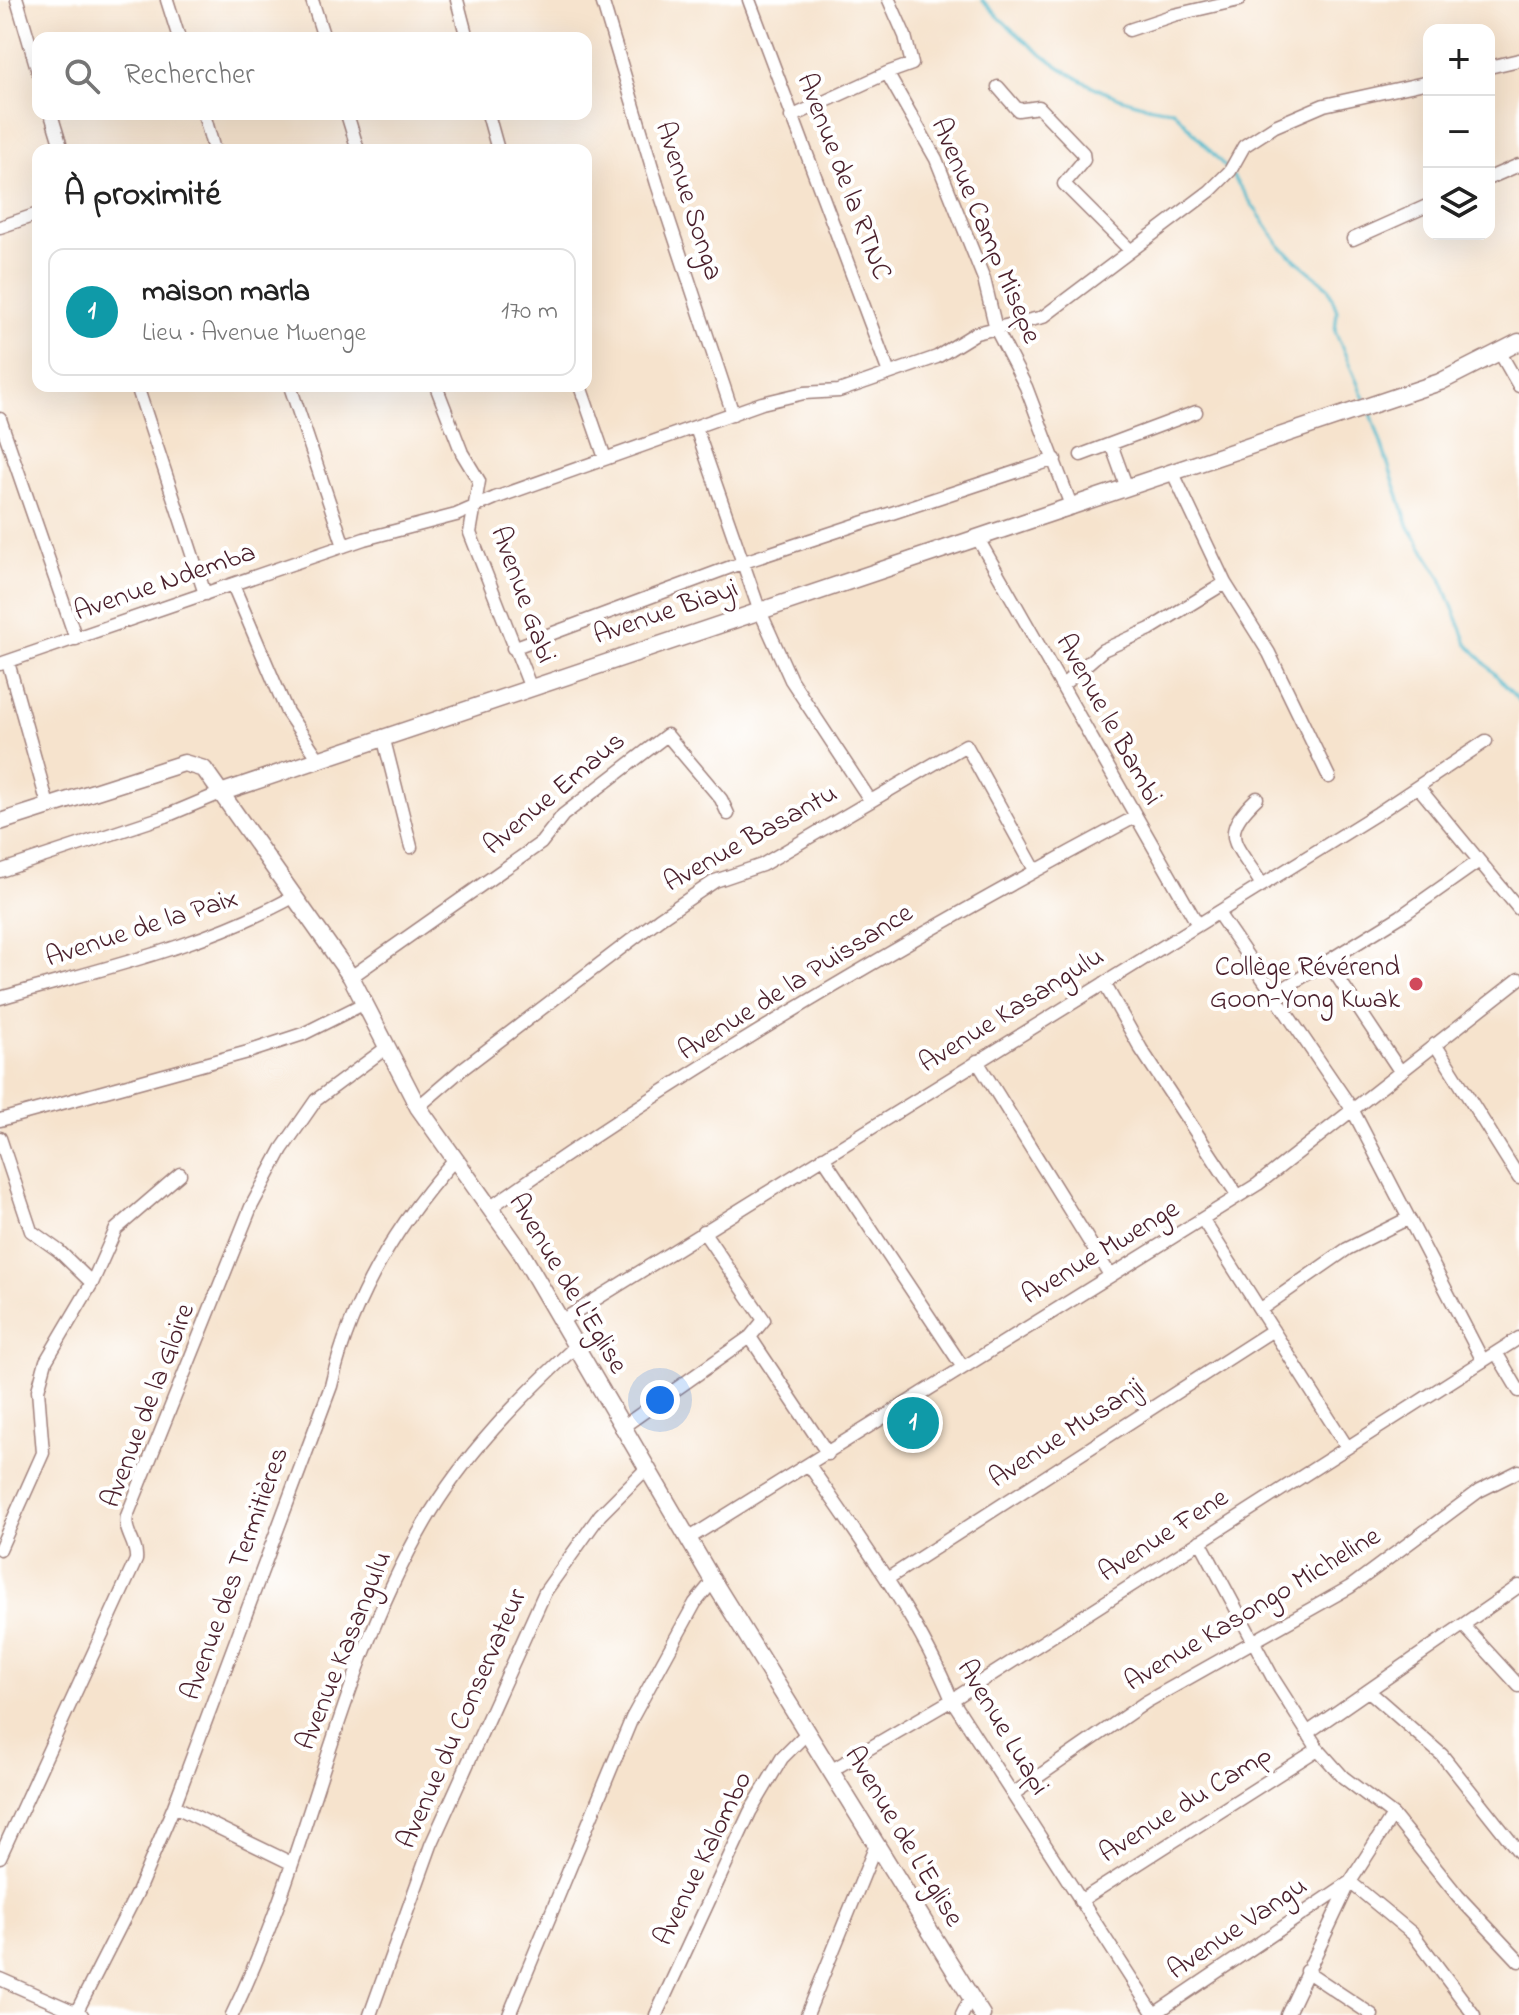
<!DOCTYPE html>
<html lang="fr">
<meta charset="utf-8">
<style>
:root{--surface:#fff;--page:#f2f2f2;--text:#222;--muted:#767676;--line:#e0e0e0;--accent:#d93025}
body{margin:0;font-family:"Indie Flower",sans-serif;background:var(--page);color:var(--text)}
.controls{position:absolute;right:24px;top:24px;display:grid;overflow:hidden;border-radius:16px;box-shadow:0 8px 32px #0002}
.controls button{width:72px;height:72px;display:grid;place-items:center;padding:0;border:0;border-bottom:2px solid var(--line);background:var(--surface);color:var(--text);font:40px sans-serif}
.you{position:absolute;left:660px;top:1400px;width:28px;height:28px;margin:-20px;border:6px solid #fff;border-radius:50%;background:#1a73e8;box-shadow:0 0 0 12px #1a73e833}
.badge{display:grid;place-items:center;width:52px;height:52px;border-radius:50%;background:var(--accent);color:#fff;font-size:26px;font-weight:700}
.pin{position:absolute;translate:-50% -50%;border:4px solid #fff;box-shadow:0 2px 8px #0006}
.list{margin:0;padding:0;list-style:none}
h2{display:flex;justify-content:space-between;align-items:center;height:104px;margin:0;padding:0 32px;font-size:34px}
h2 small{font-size:26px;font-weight:400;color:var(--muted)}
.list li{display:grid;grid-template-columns:52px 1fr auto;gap:24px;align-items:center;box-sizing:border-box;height:128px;margin:0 16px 16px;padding:0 16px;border:2px solid var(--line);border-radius:16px}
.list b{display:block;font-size:30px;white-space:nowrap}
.list p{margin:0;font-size:26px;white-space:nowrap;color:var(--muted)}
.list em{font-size:26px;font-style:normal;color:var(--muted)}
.icon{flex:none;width:44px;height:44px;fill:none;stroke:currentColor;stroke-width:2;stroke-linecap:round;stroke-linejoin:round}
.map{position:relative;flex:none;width:1519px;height:2015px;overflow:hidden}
.search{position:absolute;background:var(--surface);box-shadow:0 8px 32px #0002;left:32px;top:32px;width:560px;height:88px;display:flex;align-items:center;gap:20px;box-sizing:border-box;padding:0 28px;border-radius:16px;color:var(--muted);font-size:30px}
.panel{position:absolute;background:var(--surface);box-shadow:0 8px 32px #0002;left:32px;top:144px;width:560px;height:248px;border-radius:16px}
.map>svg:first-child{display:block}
</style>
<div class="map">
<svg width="1519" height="2015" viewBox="0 0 1519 2015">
<rect width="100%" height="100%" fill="#fff"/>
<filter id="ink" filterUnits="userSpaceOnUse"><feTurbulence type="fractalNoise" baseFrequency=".0125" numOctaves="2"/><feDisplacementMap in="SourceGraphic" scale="16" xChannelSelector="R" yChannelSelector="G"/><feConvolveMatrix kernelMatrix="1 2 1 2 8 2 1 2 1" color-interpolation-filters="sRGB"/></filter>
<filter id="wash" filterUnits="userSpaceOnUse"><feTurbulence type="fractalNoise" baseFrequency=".006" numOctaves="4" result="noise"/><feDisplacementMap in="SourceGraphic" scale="32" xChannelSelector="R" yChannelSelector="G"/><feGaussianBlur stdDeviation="1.8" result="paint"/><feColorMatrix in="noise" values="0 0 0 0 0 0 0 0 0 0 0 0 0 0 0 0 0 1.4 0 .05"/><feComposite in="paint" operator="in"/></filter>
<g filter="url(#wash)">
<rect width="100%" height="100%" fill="#f6e3cd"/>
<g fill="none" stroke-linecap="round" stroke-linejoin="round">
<path stroke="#4eb8cb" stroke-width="3" d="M982 0C1033 54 1097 103 1173 110L1227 169
M1232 175 1281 247 1328 287 1337 311 1335 331 1366 403
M1371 413 1409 527 1440 576 1467 643 1519 701"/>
</g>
</g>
<g filter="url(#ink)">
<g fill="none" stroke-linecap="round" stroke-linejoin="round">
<g stroke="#a0817c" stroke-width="15">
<path id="street" d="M17 0 38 72
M167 0 179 38
M312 0 324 38
M457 0 467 38
M602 0 657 184 733 414
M749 0 889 373
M1129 30 1174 15 1239 0
M1489 67 1519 60
M887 73 912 64 905 36 889 0
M998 87 1018 110 1039 107 1083 153 1084 160 1064 184 1130 250
M51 114 62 150
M204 114 214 150
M347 114 358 150
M488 114 498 150
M791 117 887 73 936 159 984 279 996 329 1026 387 1072 508
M1489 178 1519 165
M0 227 38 214
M1353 239 1429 205
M1499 351 1519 386
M137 386 205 594
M290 386 344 546
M436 386 462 453 479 481 470 533 530 686
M580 386 605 458
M0 419 76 639
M696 428 759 609 791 680 870 800
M1111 444 1127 488
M1081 455 1196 412
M1172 471 1225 583 1269 653 1329 777
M977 537 1198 925
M233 585 287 712 318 758
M513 648 744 562 1055 459
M8 662 48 805
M0 664 364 539 456 515 495 498 762 403 804 393 839 391 937 357 976 333 1043 317 1210 191 1230 171 1244 146 1275 126 1324 105 1429 82
M1064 684 1103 650 1150 629 1225 583
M383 736 411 847
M1419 788 1519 909
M1257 798C1216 837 1237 843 1262 885
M0 871 166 816 223 792
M1218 913 1352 1109 1483 1361
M1327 961 1400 1071
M351 977 541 843 563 815 667 735 721 799 728 814
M1104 983 1141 1049 1238 1196
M1273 995 1401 916 1479 861
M0 998C100 969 203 947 295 896
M1435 1044 1519 1178
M977 1061 1110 1275
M418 1107 461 1070 659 919 715 881 762 865 966 745 1035 870
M0 1120 248 1052 303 1034 365 1003
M0 1138 31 1231 59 1251 92 1283
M823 1157 962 1366
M491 1207C694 1063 916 934 1135 817
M1203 1220 1347 1447
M703 1231 764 1320 750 1337 828 1454
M1261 1309 1347 1249 1407 1219
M561 1321 1378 813 1486 741
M1497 1354 1519 1391
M621 1428 750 1337
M809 1465C861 1541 917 1615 952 1700L1154 2014
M688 1539 1258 1184 1519 979
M1200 1541 1274 1680 1318 1749 1343 1777 1393 1815 1458 1896 1519 1961
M0 1549 43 1453 38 1390 46 1361 92 1283 116 1229 180 1174
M887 1579 1273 1330
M1464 1626 1519 1686
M1370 1692 1442 1755 1519 1852
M1307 1733 1519 1586
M832 1770 952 1700 1519 1338
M1013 1794 1146 1702 1350 1587 1479 1491 1519 1471
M174 1806 291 1863
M0 1857 136 1560C138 1544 123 1532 127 1516L251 1207 282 1149 316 1100 386 1048
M1080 1901 1318 1749
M1306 1971 1372 2015
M0 1979 82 2015
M75 2015 137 1893 174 1806 331 1386C351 1299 396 1225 455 1159
M232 2015C309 1857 336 1675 425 1522 464 1455 519 1399 575 1347
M370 2015 431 1845 545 1592 600 1515 646 1469
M509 2015 632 1718 695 1603 713 1581
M656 2015 750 1812 782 1758 808 1732
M807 2015 876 1845
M962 2015 971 1997
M1153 2015 1350 1882 1413 1934 1474 2015
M1287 2015 1350 1882 1393 1815"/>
</g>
<g stroke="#a0817c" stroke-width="19">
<path id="secondary" d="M223 792 1440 382 1519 342
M0 822 184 763 204 769 351 977 418 1107 519 1249 713 1581 982 2015"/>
</g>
<use href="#street" stroke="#fff" stroke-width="12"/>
<use href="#secondary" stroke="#fff" stroke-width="16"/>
</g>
</g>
<circle fill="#d1495b" stroke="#fff" stroke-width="3" cx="1416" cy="984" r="8"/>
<g text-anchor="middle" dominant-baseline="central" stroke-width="8" stroke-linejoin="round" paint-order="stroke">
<g font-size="28" fill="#4a1f2b" stroke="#fff">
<text transform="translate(843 177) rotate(69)">Avenue de la RTNC</text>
<text transform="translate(688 201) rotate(72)">Avenue Songa</text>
<text transform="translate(985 231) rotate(67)">Avenue Camp Misepe</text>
<text transform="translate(165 583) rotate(-19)">Avenue Ndemba</text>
<text transform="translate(522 595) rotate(70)">Avenue Gabi</text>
<text transform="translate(666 613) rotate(-19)">Avenue Biayi</text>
<text transform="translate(1108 720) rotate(61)">Avenue le Bambi</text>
<text transform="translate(555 794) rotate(-40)">Avenue Emaus</text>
<text transform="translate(751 839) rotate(-29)">Avenue Basantu</text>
<text transform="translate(142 929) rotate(-18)">Avenue de la Paix</text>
<text transform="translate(796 983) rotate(-32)">Avenue de la Puissance</text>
<text transform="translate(1012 1011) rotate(-32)">Avenue Kasangulu</text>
<text transform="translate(1101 1253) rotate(-31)">Avenue Mwenge</text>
<text transform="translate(567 1284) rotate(59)">Avenue de L'Eglise</text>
<text transform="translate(149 1406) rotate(-69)">Avenue de la Gloire</text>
<text transform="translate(1067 1434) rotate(-33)">Avenue Musanji</text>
<text transform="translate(1164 1536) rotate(-33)">Avenue Fene</text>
<text transform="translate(236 1574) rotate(-70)">Avenue des Termitières</text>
<text transform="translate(1253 1610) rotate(-31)">Avenue Kasongo Micheline</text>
<text transform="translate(345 1651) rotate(-68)">Avenue Kasangulu</text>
<text transform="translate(463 1719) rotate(-66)">Avenue du Conservateur</text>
<text transform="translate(1002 1728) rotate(59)">Avenue Luapi</text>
<text transform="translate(1186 1805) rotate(-32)">Avenue du Camp</text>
<text transform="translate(903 1837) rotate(59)">Avenue de L'Eglise</text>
<text transform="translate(704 1859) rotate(-64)">Avenue Kalombo</text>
<text transform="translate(1238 1929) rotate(-34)">Avenue Vangu</text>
</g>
<g font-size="28" fill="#4a1f2b" stroke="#fff" text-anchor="end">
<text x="1400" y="968">Collège Révérend<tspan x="1400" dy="32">Goon-Yong Kwak</tspan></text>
</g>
</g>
</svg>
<div class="controls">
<button>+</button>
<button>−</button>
<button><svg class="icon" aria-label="layers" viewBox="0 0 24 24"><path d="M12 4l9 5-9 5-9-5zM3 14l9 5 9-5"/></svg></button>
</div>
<div class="you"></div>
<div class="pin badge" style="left:913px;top:1423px;background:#0f9aa8">1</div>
<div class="search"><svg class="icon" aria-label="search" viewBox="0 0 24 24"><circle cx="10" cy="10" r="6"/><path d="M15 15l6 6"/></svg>Rechercher</div>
<section class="panel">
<h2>À proximité<small></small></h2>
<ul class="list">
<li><span class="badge" style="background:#0f9aa8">1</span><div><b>maison marla</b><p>Lieu · Avenue Mwenge</p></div><em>170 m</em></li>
</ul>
</section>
</div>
